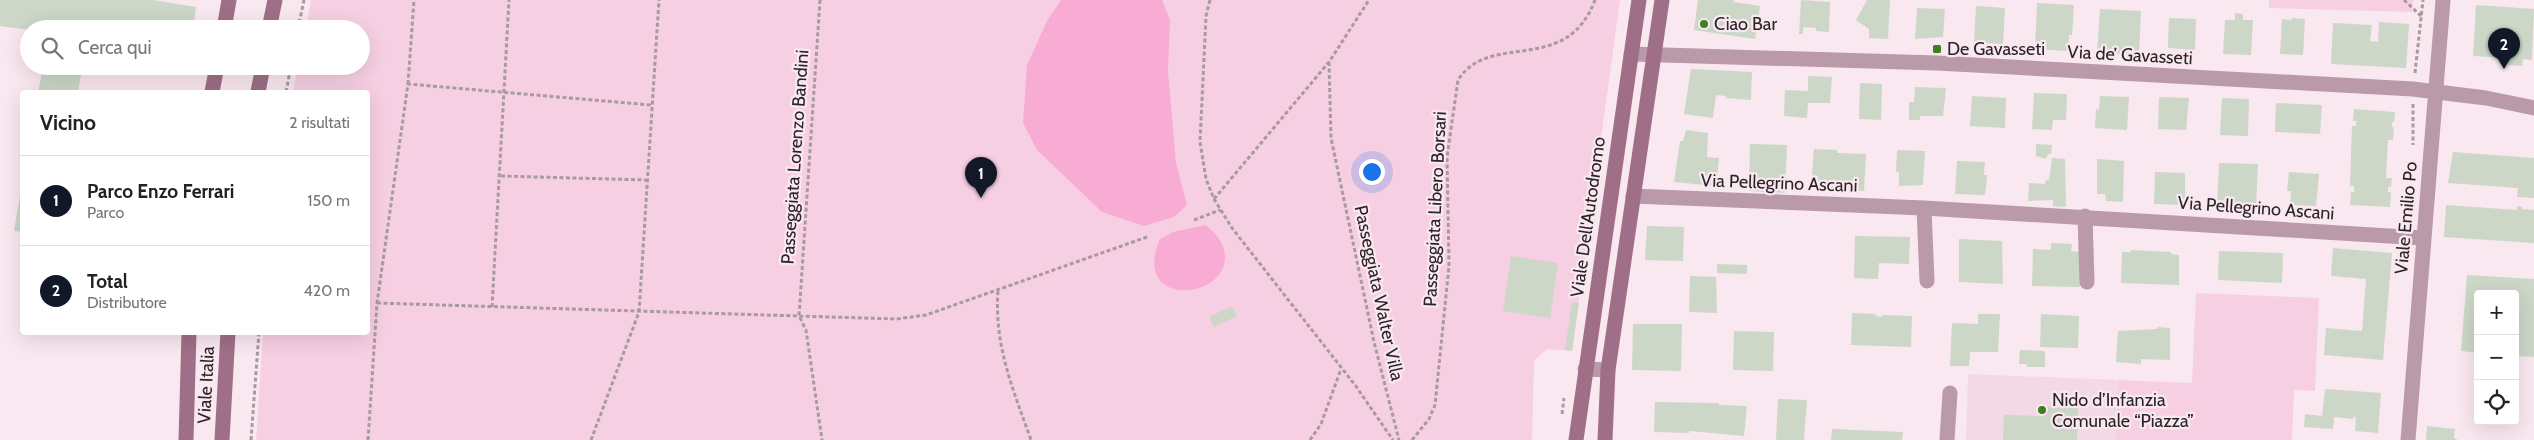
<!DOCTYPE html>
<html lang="it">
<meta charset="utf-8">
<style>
:root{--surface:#fff;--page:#f6f6f6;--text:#222;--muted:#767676;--line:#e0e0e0;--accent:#111827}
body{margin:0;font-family:Cabin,sans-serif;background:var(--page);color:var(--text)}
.controls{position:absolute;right:15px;bottom:15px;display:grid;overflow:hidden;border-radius:5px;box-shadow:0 5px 20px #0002}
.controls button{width:45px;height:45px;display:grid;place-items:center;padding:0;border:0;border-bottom:1px solid var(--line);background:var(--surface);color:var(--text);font:25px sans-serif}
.you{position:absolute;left:1371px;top:171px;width:18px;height:18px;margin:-12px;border:4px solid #fff;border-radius:50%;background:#1a73e8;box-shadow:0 0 0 8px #1a73e833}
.badge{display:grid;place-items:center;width:32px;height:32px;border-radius:50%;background:var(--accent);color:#fff;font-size:16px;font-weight:700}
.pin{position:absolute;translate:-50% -41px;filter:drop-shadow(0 1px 2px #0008)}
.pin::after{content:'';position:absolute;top:26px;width:18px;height:15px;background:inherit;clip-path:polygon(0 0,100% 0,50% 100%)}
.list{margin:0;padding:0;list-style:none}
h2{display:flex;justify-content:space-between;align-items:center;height:65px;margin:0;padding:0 20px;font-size:21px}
h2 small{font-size:16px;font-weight:400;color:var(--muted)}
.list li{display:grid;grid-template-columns:32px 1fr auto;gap:15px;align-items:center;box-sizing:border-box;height:90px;padding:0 20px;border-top:1px solid var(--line)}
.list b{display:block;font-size:19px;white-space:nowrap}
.list p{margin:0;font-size:16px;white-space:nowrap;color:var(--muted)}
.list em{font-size:16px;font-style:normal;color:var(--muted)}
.icon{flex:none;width:28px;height:28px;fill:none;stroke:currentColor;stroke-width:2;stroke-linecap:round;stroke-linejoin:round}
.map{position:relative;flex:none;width:2534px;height:440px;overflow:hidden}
.search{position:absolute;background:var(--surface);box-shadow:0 5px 20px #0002;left:20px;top:20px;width:350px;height:55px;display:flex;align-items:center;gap:12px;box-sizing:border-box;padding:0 18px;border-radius:28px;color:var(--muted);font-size:19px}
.panel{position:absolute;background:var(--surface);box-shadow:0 5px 20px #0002;left:20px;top:90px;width:350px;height:245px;border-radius:5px}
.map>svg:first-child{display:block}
</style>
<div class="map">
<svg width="2534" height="440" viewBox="0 0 2534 440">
<rect width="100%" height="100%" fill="#fae8f0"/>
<path fill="#f3d8e5" d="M1968 374 2118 380 2115 440H1966Z"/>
<path fill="#f7cfe3" d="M311 0H1620L1572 351 1547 349 1534 361 1532 440H256L263 333 368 332V92H293L298 66H361V29H306Z
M2269 0H2413L2412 12 2269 8Z
M2196 293 2319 298 2315 391 2294 390 2292 440H2115L2118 380 2192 383Z"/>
<path fill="#f8acd3" d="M1061 0H1162L1170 20 1168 72 1176 163 1187 205 1174 217 1144 226 1102 212 1037 150 1023 123 1027 65 1047 21Z
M1205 225C1216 233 1224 242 1225 256 1227 301 1130 308 1160 239L1173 232Z"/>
<path fill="#ccd7c8" d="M0 0H153L196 7 193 29 29 30 0 26Z
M1698 0H1734V2L1760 6 1755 39 1694 30Z
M1801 0 1830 2 1829 32 1816 31V28L1803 27V34H1799Z
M1867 0H1890L1888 39 1869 38V29L1856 20Z
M2037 3 2074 5 2072 35H2069L2068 51 2035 49Z
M2476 5 2534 9 2532 60 2523 59 2522 66 2508 65V58L2473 56Z
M1976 6 2005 8 2003 44 1974 43Z
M1917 8 1945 9 1943 37 1915 39Z
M2100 9 2141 11 2139 55 2097 53Z
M2235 13 2243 14V20H2253L2251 55 2223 54 2225 20H2235Z
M2169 18 2196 19 2195 50 2168 48Z
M2292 18 2305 19 2303 55 2280 54 2282 19 2292 20Z
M2379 22 2409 24 2406 68 2331 64 2333 23 2372 25 2370 41 2378 42Z
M43 67 81 74 78 92H38Z
M1691 69 1752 72 1751 100 1726 98V96L1716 95 1713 118 1684 114Z
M1808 76 1832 77 1830 103H1808L1807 118 1784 116 1785 90 1808 91Z
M1860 83 1882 84 1881 120 1859 119Z
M1915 87 1946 88 1943 116H1920V120H1909V102H1914Z
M2034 93 2067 94 2066 120H2053L2052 130 2032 129Z
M1972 96 2006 98 2005 128 1970 126Z
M2100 96 2129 97 2127 130 2095 128 2096 109 2099 110Z
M2159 97 2189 98 2186 130 2158 129Z
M2222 98 2249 99 2248 136 2220 135Z
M2276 103 2322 105 2320 134 2275 132Z
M2354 109 2395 112 2394 122H2392V127H2394L2393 140H2388L2386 178H2392L2391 187H2388V192H2391L2390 207 2350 205 2351 192H2354V186H2350L2352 126H2356V121H2353Z
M1686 130 1708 133 1707 157 1719 158 1716 186 1674 182 1680 141H1683Z
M1750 144 1787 145 1785 193 1749 191Z
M2036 144 2052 145 2051 154H2048L2046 159 2036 156Z
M1814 149 1837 150V153L1866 154 1864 191 1817 189 1818 176H1812Z
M1897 150 1925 151 1923 185 1899 186V172H1896Z
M2453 152 2534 158V198L2517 197 2518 188 2448 183Z
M2052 158 2065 159 2066 207 2053 206V200L2028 201 2029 183 2045 184 2046 180H2049Z
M2097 159 2124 161 2123 202 2106 201 2105 194H2097Z
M1957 161 1985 162 1984 175H1987L1985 195 1955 194Z
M2219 163 2258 164 2256 209 2217 207Z
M2155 172 2185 173V205L2154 204Z
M2289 172 2319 174 2316 206 2290 205 2291 191H2287Z
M21 190H22V232L14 231Z
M2446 205 2517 210V206L2522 207V209L2534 210V243L2444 237Z
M1647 226 1684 227 1683 261 1645 260Z
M1855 236 1910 237 1909 264 1879 263 1878 279 1854 278Z
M1959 239 2002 241 2003 284 1959 282Z
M2051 243 2072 244 2071 251 2081 252 2080 287 2032 286 2033 249 2051 250Z
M2333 248 2392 253 2383 360 2324 355 2326 328 2362 331 2366 279 2331 276Z
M2131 250 2171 252V254L2179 255V285L2121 283 2122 252H2131Z
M2219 251 2283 253 2282 283 2218 280Z
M1511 256 1558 263 1550 318 1503 311Z
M1717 264 1747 265V274L1717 273Z
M2467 275 2534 279V357L2515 356V294H2478V353L2461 351Z
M1690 276 1716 277 1717 313 1689 312Z
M1572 302 1579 303 1572 351 1565 350Z
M1232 306 1237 316 1214 327 1209 317Z
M1852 313 1875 314 1876 316 1882 317V315L1912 316 1911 347 1851 345Z
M1978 314H2000L1998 352H1970L1969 366H1950L1952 323 1978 324Z
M2041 314 2079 316 2078 348 2040 347Z
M1633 324H1682L1681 371 1632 370Z
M2158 327 2170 328V360L2141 359V364L2116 362 2118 331 2157 329Z
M1734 331 1774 332 1773 371 1733 370Z
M2020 350 2045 351V367H2027V364H2019Z
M2325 389 2381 393 2378 433 2355 431 2356 417H2353V419L2334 417 2333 429 2304 427 2305 414 2322 416Z
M1778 399 1807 400 1804 440H1776Z
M1655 402 1719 403V405L1747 406 1744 436 1689 431V433L1654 432Z
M2041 407 2078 408 2077 440H2003L2004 415 2041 416Z
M2427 426 2455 429 2454 438 2458 440H2426Z
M1832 429 1903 432 1902 440H1831Z"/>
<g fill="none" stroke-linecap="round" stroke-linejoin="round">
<path stroke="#a89aa0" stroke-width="3" stroke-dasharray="4 2.5" stroke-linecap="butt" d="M820 0 799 316 806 330 822 440
M1210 0 1206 16 1200 142 1206 179 1214 199 1232 228 1355 385 1393 440
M2404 0 2421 16
M298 29 304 0
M1329 62 1331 138 1374 342 1399 440
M2415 73 2423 0
M408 84 414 0
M286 92 291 66
M2413 104V145
M501 176 646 180
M1214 199 1329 62 1369 0
M1194 220 1220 210
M998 291C994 346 1013 389 1031 440
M377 303 896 319 926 315 1147 237
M492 307 509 0
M1562 414 1564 398
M251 440 259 332
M368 440 377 303 408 84 651 105
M591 440 639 312 659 0
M1310 440 1321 424 1341 369
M1412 440 1429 419 1435 405 1449 266 1447 157 1458 80C1490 30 1566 77 1595 0"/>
<path stroke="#ba99a9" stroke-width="15" d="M1631 54 1937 63 2413 89 2486 98 2534 108
M1633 196 1924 208 2423 238
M1924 208 1927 281
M2085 216 2087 282
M1585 369 1608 370
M1947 440 1950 393
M2408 440 2443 0"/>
<path stroke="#9f6f87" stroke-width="15" d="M224 29 229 0
M269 29 275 0
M212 92 217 66
M258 92 263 66
M186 440 189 332
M222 440 228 332
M1576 440 1639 0
M1605 440 1608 370 1662 0"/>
</g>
<g fill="#3c8022" stroke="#fae8f0" stroke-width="2">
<circle cx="1704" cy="24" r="5"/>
<rect x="1932" y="44" width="10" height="10" rx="2.5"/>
<circle cx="2042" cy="410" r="5"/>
</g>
<g text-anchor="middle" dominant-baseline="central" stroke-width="4.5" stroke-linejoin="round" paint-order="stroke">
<g font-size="18" fill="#2b2427" stroke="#fae8f0" text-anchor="start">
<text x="1714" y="24">Ciao Bar</text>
<text x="1947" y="49">De Gavasseti</text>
<text x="2052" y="400">Nido d’Infanzia<tspan x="2052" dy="21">Comunale “Piazza”</tspan></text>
</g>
<g font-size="18" fill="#2b2427" stroke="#fae8f0">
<text transform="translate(2130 55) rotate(3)">Via de’ Gavasseti</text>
<text transform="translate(795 157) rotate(-86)">Passeggiata Lorenzo Bandini</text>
<text transform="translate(1779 183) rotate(2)">Via Pellegrino Ascani</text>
<text transform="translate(2256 208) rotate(4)">Via Pellegrino Ascani</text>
<text transform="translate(1435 209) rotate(-87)">Passeggiata Libero Borsari</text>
<text transform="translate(1588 217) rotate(-82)">Viale Dell'Autodromo</text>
<text transform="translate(2406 218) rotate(-85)">Viale Emilio Po</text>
<text transform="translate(1379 293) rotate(78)">Passeggiata Walter Villa</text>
<text transform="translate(206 385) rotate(-87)">Viale Italia</text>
</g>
</g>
</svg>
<div class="controls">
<button>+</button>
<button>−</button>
<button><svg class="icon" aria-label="locate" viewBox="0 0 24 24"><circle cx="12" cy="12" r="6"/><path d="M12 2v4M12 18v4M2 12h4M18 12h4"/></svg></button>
</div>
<div class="you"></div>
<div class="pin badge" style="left:981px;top:198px">1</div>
<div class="pin badge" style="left:2504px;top:69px">2</div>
<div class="search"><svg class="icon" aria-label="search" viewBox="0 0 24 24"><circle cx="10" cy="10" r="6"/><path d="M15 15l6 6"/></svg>Cerca qui</div>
<section class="panel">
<h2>Vicino<small>2 risultati</small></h2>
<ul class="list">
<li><span class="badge">1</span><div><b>Parco Enzo Ferrari</b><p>Parco</p></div><em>150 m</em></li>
<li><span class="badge">2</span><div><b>Total</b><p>Distributore</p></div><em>420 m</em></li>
</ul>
</section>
</div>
